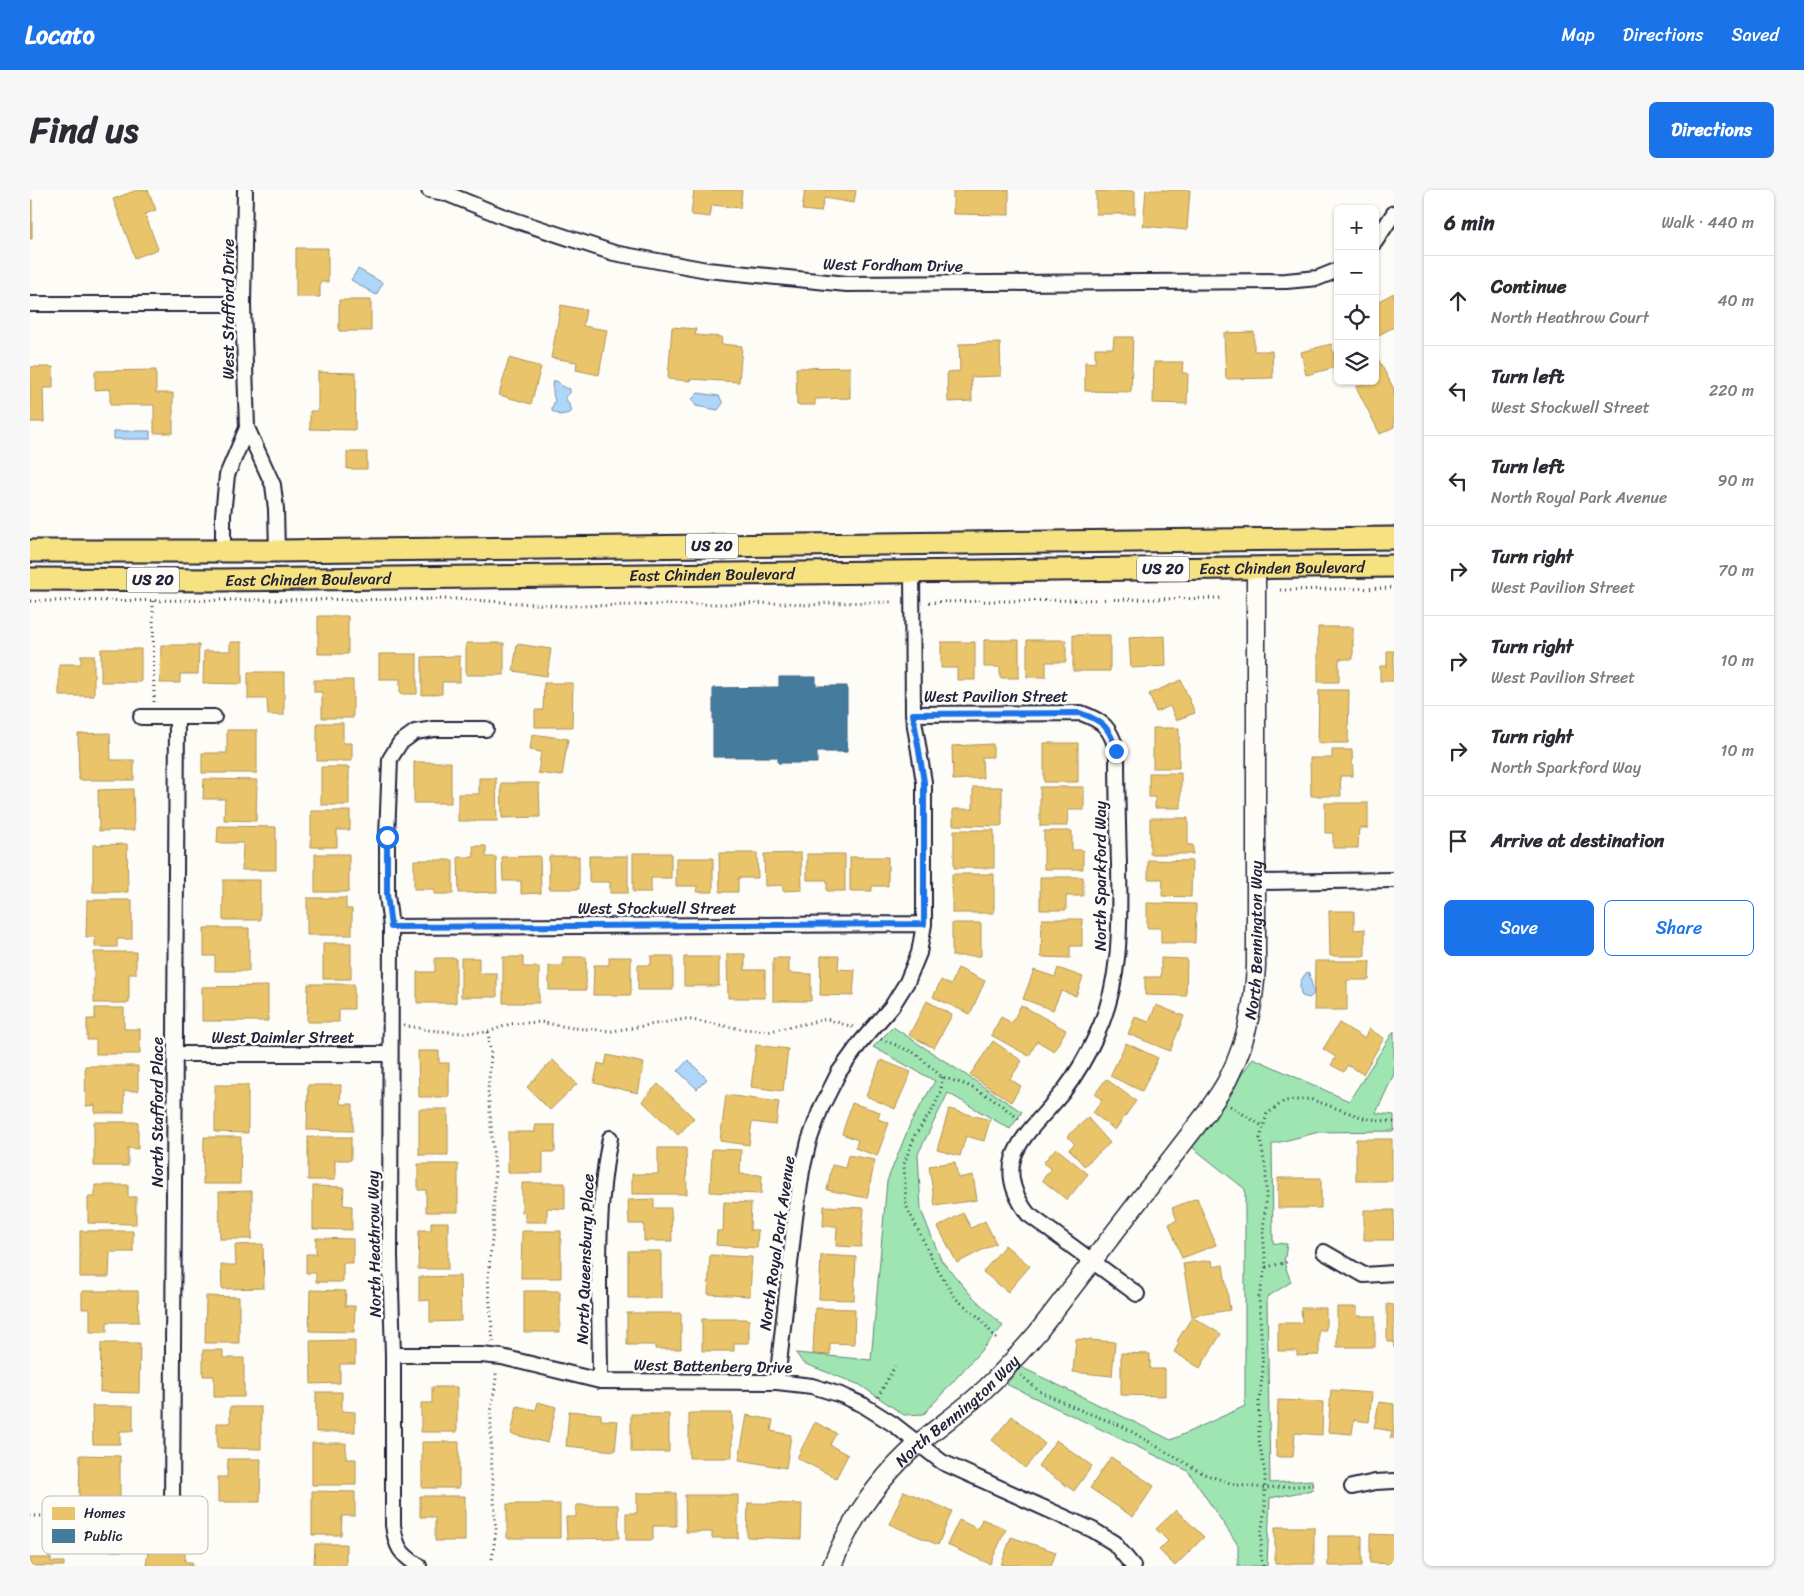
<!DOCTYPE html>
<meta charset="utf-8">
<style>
:root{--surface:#fff;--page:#f7f7f7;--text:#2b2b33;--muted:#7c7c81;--line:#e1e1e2;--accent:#1a73e8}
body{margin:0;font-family:Sriracha,sans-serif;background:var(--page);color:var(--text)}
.controls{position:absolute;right:15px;top:15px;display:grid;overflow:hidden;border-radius:8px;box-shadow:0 1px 4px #0004}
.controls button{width:45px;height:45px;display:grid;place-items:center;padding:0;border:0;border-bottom:1px solid var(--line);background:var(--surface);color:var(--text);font:25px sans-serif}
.stop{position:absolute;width:15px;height:15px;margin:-11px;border:4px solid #1a73e8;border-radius:50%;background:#fff}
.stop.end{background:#1a73e8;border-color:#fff;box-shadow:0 1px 5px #0008}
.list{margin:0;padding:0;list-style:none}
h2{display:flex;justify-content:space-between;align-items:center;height:65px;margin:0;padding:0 20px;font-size:21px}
h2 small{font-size:16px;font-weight:400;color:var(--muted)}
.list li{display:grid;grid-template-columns:32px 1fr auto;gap:15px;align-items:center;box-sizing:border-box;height:90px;padding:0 20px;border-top:1px solid var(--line)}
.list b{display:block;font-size:19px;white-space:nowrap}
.list p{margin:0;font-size:16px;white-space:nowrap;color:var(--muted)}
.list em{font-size:16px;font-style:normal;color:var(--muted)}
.actions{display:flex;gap:10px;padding:15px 20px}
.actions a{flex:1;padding:11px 0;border:1px solid var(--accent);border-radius:8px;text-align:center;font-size:18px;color:var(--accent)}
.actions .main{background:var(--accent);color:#fff}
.icon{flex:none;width:28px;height:28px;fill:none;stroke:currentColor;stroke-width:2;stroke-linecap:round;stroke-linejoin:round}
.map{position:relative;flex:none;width:1364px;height:1376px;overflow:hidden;border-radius:8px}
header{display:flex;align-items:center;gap:30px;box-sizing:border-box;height:70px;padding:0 25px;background:var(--accent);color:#fff}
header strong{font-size:24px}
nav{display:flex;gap:28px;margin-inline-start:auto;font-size:18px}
.intro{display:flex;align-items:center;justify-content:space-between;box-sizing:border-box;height:120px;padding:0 30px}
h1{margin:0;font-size:35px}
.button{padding:12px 22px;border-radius:8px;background:var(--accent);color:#fff;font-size:18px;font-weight:700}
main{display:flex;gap:30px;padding:0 30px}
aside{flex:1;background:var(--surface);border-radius:8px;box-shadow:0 1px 4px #0004}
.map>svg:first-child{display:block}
</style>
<header>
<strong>Locato</strong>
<nav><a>Map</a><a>Directions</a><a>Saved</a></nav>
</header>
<div class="intro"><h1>Find us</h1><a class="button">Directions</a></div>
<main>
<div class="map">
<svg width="1364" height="1376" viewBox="0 0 1364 1376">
<rect width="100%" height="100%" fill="#fdfcf7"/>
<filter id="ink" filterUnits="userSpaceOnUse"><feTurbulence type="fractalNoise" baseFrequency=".02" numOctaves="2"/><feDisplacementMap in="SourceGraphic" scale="10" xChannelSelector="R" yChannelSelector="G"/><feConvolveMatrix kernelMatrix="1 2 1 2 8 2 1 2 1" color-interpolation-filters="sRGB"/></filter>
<g filter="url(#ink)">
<path fill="#9fe5b2" stroke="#608476" d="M863 837 992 922 980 939 918 903 888 964 891 1020 911 1070 941 1105 973 1136 894 1224 874 1225 830 1195 773 1173 766 1163 841 1170 857 991 881 932 905 891 843 857Z
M1364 841V884L1346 923 1364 925V941L1289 942 1242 954 1243 1053 1257 1054 1254 1073 1261 1092 1237 1107 1240 1293 1282 1290V1300L1240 1308 1237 1376H1208V1355L1158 1281 976 1194 991 1177 1141 1250 1215 1216V999L1162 957 1223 868 1319 911Z"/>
<path fill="#aed6f8" stroke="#768eac" d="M328 79 353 93 346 105 321 90Z
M523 191H527L533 197 540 199V203L535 207 542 220 540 223 530 225 522 221V218L525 210C522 205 524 201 522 196Z
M668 203 689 206 693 213 688 220 666 216 662 209Z
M84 241H120V249H84Z
M1277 782 1279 783C1280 790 1283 797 1284 804L1279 808 1272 806C1268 795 1270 790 1277 782Z
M658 870 677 889 667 899 648 881Z"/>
<path fill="#e9c46a" stroke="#ad935c" d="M107 0H118L126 20 115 24 128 59 105 68 83 9Z
M664 0H712L710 18 682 15 680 27 661 25Z
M775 0H826L824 13 794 8 791 22 772 20Z
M923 0H979V25L923 24Z
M1116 0H1160L1157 40 1113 36Z
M1066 1H1105V24H1066Z
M0 10H2V49H0Z
M266 58H298V92H290V107H266Z
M1364 103V137L1345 147V113Z
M309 110H341V141H309Z
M531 115 556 120 553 136 577 140 569 185 546 180 547 172 521 168Z
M642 137 666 139 665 145 692 147 691 154 712 156 709 192 660 189V191L638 189Z
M1224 142V161H1242L1243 188 1196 189 1194 143Z
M1084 147H1103L1101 202 1055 201V172L1065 173V158H1083Z
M970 153 971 186 941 187 942 211 918 212 917 182 930 181 929 154Z
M1301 154 1307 177 1276 185 1271 162Z
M1345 163 1364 199V237L1350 244 1326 197 1338 191H1345Z
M479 168 511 177 501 214 469 205Z
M1124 172H1153L1152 183H1158L1157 214 1123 213Z
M0 177H23V198H13L14 232H0Z
M820 177V208L785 209V215H767L766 178Z
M126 180V203H143V243H124V215H80V199L65 200V181Z
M288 182 326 183 325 240 280 239V221H288Z
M317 262H337V279H317Z
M288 426H318V464H288Z
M1288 437H1323V469H1309V492H1288Z
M1043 445H1080V481H1043Z
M1135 446 1136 476 1101 478 1099 448Z
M954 450H989V488H970V477H954Z
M997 450H1036V472H1016V487H997Z
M200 452H212V494L173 493 174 461H200Z
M911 452H945V490H927V478H911Z
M436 453H474V485H436Z
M487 454 521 459 517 486 483 481Z
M131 455H169L168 484H150V493H130Z
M71 459H111V492H71Z
M1357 461H1364V491H1350V476H1357Z
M349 464H387V504H370V489H349Z
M51 465H64V506H29V474H51Z
M430 466V492H412V504L392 505V467Z
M218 482H254V525H238L237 509H218Z
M284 490H323V528H292V502H284Z
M1151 490 1165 523 1146 530 1140 516 1126 522 1119 504Z
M514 493H543L542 537H505V520H513Z
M1289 500H1319L1318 553H1288Z
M287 533H313V553H322V571H287Z
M1123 538H1149V578H1123Z
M197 540H227V583H172V563H197Z
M80 543 81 570H104V590H49L48 544Z
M502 544 538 549 532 586 508 583 511 562 500 560Z
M1014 553H1048V592H1014Z
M963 554V567H952L953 588 923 590 922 556Z
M1302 560H1322L1323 586H1310L1311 606H1281L1280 568H1302Z
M384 572H421V613H384Z
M291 577H319V615H291Z
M1119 583H1151V618H1125V607H1119Z
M449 588H466L467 631H428V604H449Z
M174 589 227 590 226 631 194 630 195 609H173Z
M471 593H509L510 627 472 628Z
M943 597H972V636L923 635V619H943Z
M1010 597H1054V620H1038L1037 636H1010Z
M103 599 104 640 69 641 68 600Z
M1295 613H1338V638H1329L1328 658H1303V643H1295Z
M281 621H320V640H307V657H281Z
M1120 628H1158V655H1163V664H1120Z
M188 636 246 637V680H212L213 653H187Z
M924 640H964V678H924Z
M1014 641H1042V660H1053V679H1014Z
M97 654 98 702H63V655Z
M443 656H456V667H466L467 702 429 703 428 667H444Z
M603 663H641V688H621V702H603Z
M689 663H727L728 688H708V702H690Z
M771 663 772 700 753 701V695L735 696 734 664Z
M285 664H319V702H285Z
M777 664H815V701H797V690H777Z
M510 666 511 703 491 704V691H473L472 667Z
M519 666H549V699H519Z
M559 666H598V703H580V692H559Z
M820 667H858V696H842V701H820Z
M646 668H683V702H667V696H646Z
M384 670H423V704H404V699H384Z
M1118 670 1162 671 1161 707 1132 706 1133 689H1118Z
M922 684H964V723H922Z
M1010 687H1053V706H1036V720H1010Z
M193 690H230V730H193Z
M277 708H316V719H322V745H277Z
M57 710H102V749H87V757H65V747H56Z
M1117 713 1166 714 1165 753H1131V738H1117Z
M1299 721H1324V740L1335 739V766H1300Z
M1012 729H1052V756H1040V768L1011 767Z
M922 733H951V766H922Z
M174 738H219V781H185V766H174Z
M293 753H321V789H293Z
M64 762H106V784H99V813H64Z
M697 764H715V780H735V808H698Z
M621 766H643V800H608V775H621Z
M791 766H809L808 779 825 780 823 806 790 805Z
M473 767H493V777H509V813H473Z
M533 767H556V800H519V776H533Z
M579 767H601V805H563L564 775H579Z
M654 767H689V796H654Z
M405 768H426V813H387V782H405Z
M431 768H449V783H467V807H431Z
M743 768H759V783L781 784V811H743Z
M1131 768 1157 769 1156 806 1115 805V787H1131Z
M1285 771H1340L1339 790H1317V820H1284Z
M928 778 955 791 940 824 903 807 911 790 921 795Z
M1028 778 1053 787 1046 806 1031 801 1023 820 993 809 1004 780 1025 787Z
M278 794H324V819H309V832H277Z
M238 796V831H172V797Z
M897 811 922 825 904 858 879 845Z
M991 815 1036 840 1024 861 1007 851 999 866 961 845 971 827 982 833Z
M1126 815 1154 826 1140 861 1098 844 1105 827 1119 832Z
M65 818H94V839H110V864H66V850H57V829H65Z
M1309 833 1334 848 1339 839 1354 848 1333 884 1317 875 1314 882 1301 875 1306 867 1293 859Z
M963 851 992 871 980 889 991 896 981 912 940 885Z
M1096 853 1128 868 1112 901 1080 886Z
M726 855 758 859 753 901 721 897Z
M388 861H409V873H419V907H389Z
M577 865 614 873 608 903 564 893 568 873 575 875Z
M523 870 547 894 520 920 497 897Z
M851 870 881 882 865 919 836 906Z
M55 876H108V901H94V923H65V915L56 916Z
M1076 889 1106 911 1085 940 1063 923 1072 910 1065 904Z
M628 894 664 928 648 945 612 911Z
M185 895H218V943L185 942Z
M278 895H311L310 914H323V941L277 940Z
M696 905 749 912 746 935 722 932 719 955 690 951Z
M822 913 850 922 848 929 859 933 847 966 825 958 828 950 812 944Z
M389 919H418V965H389Z
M919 919 960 930 954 951 936 946 930 966 907 960Z
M1058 928 1080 953 1054 976 1039 959 1045 954 1037 946Z
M64 932H108V959L98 958V976H64Z
M505 935H525V962H513V983H478V942H505Z
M174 947H211L210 994H173Z
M278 947H321V970H305V990H278Z
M1326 949H1362V991H1326Z
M628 958H656L657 1004H602V984H628Z
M1026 958 1058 984 1037 1010 1012 990 1021 979 1013 973Z
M682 959 711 960 710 984 732 985 731 1004 680 1002Z
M818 965 845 970 837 1008 797 1000 802 975 815 978Z
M925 972 928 988 943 985 947 1010 905 1016 899 976Z
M388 974H428V1022H396V1000H388Z
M1248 988H1291V1018H1248Z
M492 993H535V1019L517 1018V1032H495V1023L492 1022Z
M65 995H98V1007H106V1034L58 1033V1007H65Z
M283 996 314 997 313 1015 322 1016V1040L283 1039Z
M222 1001V1049H190L189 1002Z
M1167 1008 1186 1055 1152 1068 1139 1034 1147 1030 1142 1018Z
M624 1009V1018H641L642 1051H614V1034H599L598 1010Z
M694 1012 721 1013 720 1040H728L727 1058 686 1055 687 1041H693Z
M794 1016 834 1018 831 1057 806 1056 807 1036H793Z
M1334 1020H1364V1050H1334Z
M933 1023 941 1038 955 1031 966 1053 927 1073 908 1037Z
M401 1032H418V1079H388L389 1040H401Z
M50 1041H103V1062H80L79 1087H50Z
M492 1041H531V1088H491Z
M286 1048 323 1049V1073H313V1092H286V1083H276V1064H286Z
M233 1054 234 1098 192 1099 191 1075H206L205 1055Z
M975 1055 1000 1076 978 1102 953 1082Z
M598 1061H631V1108H598Z
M680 1065 722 1067 720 1106 678 1104Z
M791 1065 826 1067 824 1110 789 1109Z
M1182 1070 1183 1077 1193 1075 1200 1120 1162 1126 1153 1074Z
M430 1086 431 1131 400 1132V1110L389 1111V1087Z
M280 1100 316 1101 315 1116H325L324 1142 279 1141Z
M52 1101H108L109 1132H77V1142H60V1119H52Z
M494 1101H530V1142H494Z
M176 1106 209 1107V1153H175Z
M1357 1114 1364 1115V1158V1152H1357Z
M1307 1117H1327V1126H1345V1157H1307Z
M785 1118 825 1119 824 1154 800 1153V1165L783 1164Z
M1271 1118H1296V1140H1289V1165L1267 1166V1161H1248V1133H1272Z
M597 1123H651V1159H625V1155H597Z
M1162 1127 1191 1144 1170 1178 1144 1162 1149 1153 1147 1151Z
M672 1129H719V1153H704V1161H672Z
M1046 1149 1085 1152 1082 1186 1043 1182Z
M325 1150V1174H310V1193L281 1194 280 1151Z
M71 1153H110L109 1203 70 1202Z
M173 1160H193V1168H214V1207H184V1186H173Z
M1091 1163 1120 1164V1179H1135V1206L1091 1205Z
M402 1197H427V1242H391V1213H402Z
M1301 1200 1342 1203 1339 1232 1324 1230 1322 1244 1298 1242Z
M286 1202H312V1221L325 1222V1242H286Z
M1248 1210 1293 1212 1292 1245 1265 1243 1263 1267H1246Z
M508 1212 526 1217 518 1253 481 1244 487 1216 506 1220Z
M1349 1212 1364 1214V1248H1360L1362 1241 1344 1238Z
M62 1216H103V1241H90V1254H63Z
M200 1217H231V1259L187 1258V1233H200Z
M539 1221 571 1224V1230L588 1231 585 1261 536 1256Z
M659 1223H702V1268H659Z
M601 1224H639V1262H601Z
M717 1225 743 1230 741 1241 761 1245 756 1278 709 1270Z
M982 1226 1015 1254 995 1278 962 1250Z
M785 1232 806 1243 800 1255 818 1265 806 1288 767 1268Z
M1026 1250 1062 1276 1044 1301 1008 1276Z
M392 1252H429V1298H392Z
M282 1253H316V1269H326V1295H282Z
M50 1265 90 1266V1311L49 1310Z
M1081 1267 1124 1296 1103 1327 1060 1298Z
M198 1269H231L230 1312H188V1287H197Z
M282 1301 325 1302V1326H312L311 1345H282Z
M874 1301 922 1321 908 1355 859 1334Z
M607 1303H646V1336H623V1350H596V1323H607Z
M655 1305H708V1348H682V1342H656Z
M390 1306H435V1351H405V1327H390Z
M718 1313 772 1314 771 1349 717 1347Z
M477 1314H530V1348H477Z
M546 1315H588L589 1348 537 1349 536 1327H546Z
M1146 1320 1174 1347 1145 1376 1129 1360 1138 1351 1126 1339Z
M952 1329 976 1339 960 1374 917 1355 929 1330 948 1339Z
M1245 1337H1284V1374H1245Z
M81 1338H149V1352H155V1372H162L163 1376H116L118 1361H81Z
M1340 1344 1364 1345V1376H1362V1374L1340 1373Z
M1298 1346H1332V1376H1298Z
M981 1347 1026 1362 1021 1376 971 1375Z
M285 1354H316V1376H284Z
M0 1368H21V1372H34V1376H0Z"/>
<path fill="#457b9d" stroke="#3a6080" d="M749 487H786V496H817V562H787V573H748V567H683V498L749 497Z"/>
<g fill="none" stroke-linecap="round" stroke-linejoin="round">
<g stroke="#22223b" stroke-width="18">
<path id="minor" d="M215 0 213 114 217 238 243 295 246 319 247 361
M399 0 415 3 472 26 584 63 677 80 817 94 1256 91 1288 88 1308 80
M1345 52 1364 23
M0 114H213
M193 361V325L197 285 217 238
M883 524 1051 523C1073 531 1080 537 1087 561 1087 599 1088 637 1089 675 1090 733 1092 792 1066 846 1057 866 1046 885 1033 902 1000 943 957 969 998 1024L1107 1104
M111 527H184
M1226 692 1364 690
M361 737 894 734
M145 864H360
M1294 1062 1334 1085 1364 1083
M363 1165H451L472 1167 570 1191 747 1192 782 1196 811 1205 833 1215 863 1234 912 1272 1063 1340 1084 1353 1103 1376
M570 1191C570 1110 564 1028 580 948
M747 1192 765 1028 772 981 779 951 791 918 809 882 830 853 862 816 877 792 889 763 894 734V592L883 524 882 381
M1322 1297 1345 1292 1364 1291
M142 1317 147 527
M389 1376C370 1364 366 1357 363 1335V1165L360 1066 361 737 357 705V647L360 569 370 553 385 542 404 539H456"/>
</g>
<g stroke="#22223b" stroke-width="21">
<g id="tertiary">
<path id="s1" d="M802 1376C821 1328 850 1287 889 1253 910 1235 933 1220 954 1200 973 1182 991 1162 1008 1142L1177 922C1184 911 1192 901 1198 889 1216 854 1224 815 1226 776V379"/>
</g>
</g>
<g stroke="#22223b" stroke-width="25">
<g id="primary">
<path d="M0 361H247L1364 348"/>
<path id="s2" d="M0 389 191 390 1364 376"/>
</g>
</g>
<path stroke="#22223b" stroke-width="3" stroke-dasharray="1 4" stroke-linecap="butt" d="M1250 400 1364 398
M0 411 426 409 536 416 763 413C774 416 787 415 797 413L861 412
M123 411 124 515
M899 412 1193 408
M374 835 399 840 431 843 458 842 480 834 510 832 543 838 582 841 656 829 712 839 740 841 797 829 823 837
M458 842 461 865 458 901 465 981 463 1040 458 1088 463 1153
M851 849 885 863 912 887 937 895 962 908 989 929
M912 887 911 901 903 919 885 945 874 974 876 1015 905 1075 925 1108 950 1128 968 1151
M1200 916 1234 937
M1236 1077 1258 1072
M991 1185 1009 1201 1050 1220 1092 1236 1174 1284 1206 1295 1235 1298 1284 1295
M848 1207 865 1176
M0 1326H132
M462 1369 466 1341 461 1264V1223L466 1188V1181
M1233 1376 1231 1367V1346L1235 1316V1284L1229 1250V1211L1233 1180 1229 1107 1236 1077 1233 1043 1236 1007V981L1230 948 1237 924 1254 911 1280 909 1334 928 1364 932"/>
<use href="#minor" stroke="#fdfcf7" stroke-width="14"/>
<use href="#tertiary" stroke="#fdfcf7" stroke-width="18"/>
<use href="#primary" stroke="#f7e281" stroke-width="21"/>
</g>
</g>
<g fill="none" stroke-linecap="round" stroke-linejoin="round" filter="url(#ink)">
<path stroke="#1a73e8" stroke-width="6" d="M357 647V704L361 737 894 734V592L883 524 1050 523C1073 531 1080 537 1086 561"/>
</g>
<g text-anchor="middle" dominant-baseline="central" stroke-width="5" stroke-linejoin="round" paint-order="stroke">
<g fill="#fdfcf7" stroke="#646373" stroke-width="1">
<rect x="656" y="343.5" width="52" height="25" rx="4"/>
<rect x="1107" y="366.5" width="52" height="25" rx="4"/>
<rect x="97" y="377.5" width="52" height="25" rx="4"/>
</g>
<g font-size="15" font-weight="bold" fill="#22223b">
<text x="682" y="356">US 20</text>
<text x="1133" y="379">US 20</text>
<text x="123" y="390">US 20</text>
</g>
<g font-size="16" fill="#22223b" stroke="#fdfcf7">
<text transform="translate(863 75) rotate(1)">West Fordham Drive</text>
<text transform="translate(198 119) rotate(-90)">West Stafford Drive</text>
<text stroke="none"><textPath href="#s2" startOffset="1252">East Chinden Boulevard</textPath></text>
<text stroke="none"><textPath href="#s2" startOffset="682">East Chinden Boulevard</textPath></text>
<text stroke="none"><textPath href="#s2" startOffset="278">East Chinden Boulevard</textPath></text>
<text x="966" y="506">West Pavilion Street</text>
<text transform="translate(1070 686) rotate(-90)">North Sparkford Way</text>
<text x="627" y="718">West Stockwell Street</text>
<text stroke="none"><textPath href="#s1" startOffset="775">North Bennington Way</textPath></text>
<text x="253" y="847">West Daimler Street</text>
<text transform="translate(127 922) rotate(-90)">North Stafford Place</text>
<text transform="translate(747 1053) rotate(-82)">North Royal Park Avenue</text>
<text transform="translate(344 1054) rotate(-91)">North Heathrow Way</text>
<text transform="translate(555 1069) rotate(-88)">North Queensbury Place</text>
<text transform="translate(683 1176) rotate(1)">West Battenberg Drive</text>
<text stroke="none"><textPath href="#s1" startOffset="202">North Bennington Way</textPath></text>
</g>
</g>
<rect x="12" y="1306" width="166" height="58" rx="8" fill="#fdfcf7" stroke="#bbbbbf" stroke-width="1"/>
<rect x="22" y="1317" width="23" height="13" fill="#e9c46a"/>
<rect x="22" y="1339" width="23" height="14" fill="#457b9d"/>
<g font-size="14" fill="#22223b">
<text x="54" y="1328">Homes</text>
<text x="54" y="1351">Public</text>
</g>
</svg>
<div class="controls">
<button>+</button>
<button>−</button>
<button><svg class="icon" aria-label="locate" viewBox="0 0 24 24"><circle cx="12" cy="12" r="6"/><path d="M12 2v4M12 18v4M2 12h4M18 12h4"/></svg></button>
<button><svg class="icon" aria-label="layers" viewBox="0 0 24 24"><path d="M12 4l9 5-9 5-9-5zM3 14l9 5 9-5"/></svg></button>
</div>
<div class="stop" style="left:357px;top:647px"></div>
<div class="stop end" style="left:1086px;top:561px"></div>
</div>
<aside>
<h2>6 min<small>Walk · 440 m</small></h2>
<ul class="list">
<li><svg class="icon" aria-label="ahead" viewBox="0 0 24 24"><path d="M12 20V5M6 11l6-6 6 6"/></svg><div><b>Continue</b><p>North Heathrow Court</p></div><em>40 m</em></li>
<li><svg class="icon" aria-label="left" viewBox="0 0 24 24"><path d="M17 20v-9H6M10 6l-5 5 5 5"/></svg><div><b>Turn left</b><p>West Stockwell Street</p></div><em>220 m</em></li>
<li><svg class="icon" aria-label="left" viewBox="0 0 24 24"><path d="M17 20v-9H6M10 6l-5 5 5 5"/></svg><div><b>Turn left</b><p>North Royal Park Avenue</p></div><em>90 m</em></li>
<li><svg class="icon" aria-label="right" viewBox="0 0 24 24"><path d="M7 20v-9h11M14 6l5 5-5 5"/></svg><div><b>Turn right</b><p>West Pavilion Street</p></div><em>70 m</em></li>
<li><svg class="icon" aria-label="right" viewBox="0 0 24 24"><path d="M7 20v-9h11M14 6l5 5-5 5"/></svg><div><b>Turn right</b><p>West Pavilion Street</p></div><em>10 m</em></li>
<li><svg class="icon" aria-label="right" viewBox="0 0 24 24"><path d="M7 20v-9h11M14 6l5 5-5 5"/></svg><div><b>Turn right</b><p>North Sparkford Way</p></div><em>10 m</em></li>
<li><svg class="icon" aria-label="arrive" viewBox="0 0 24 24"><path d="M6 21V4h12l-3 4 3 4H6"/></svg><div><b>Arrive at destination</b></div></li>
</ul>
<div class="actions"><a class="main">Save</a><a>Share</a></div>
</aside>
</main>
